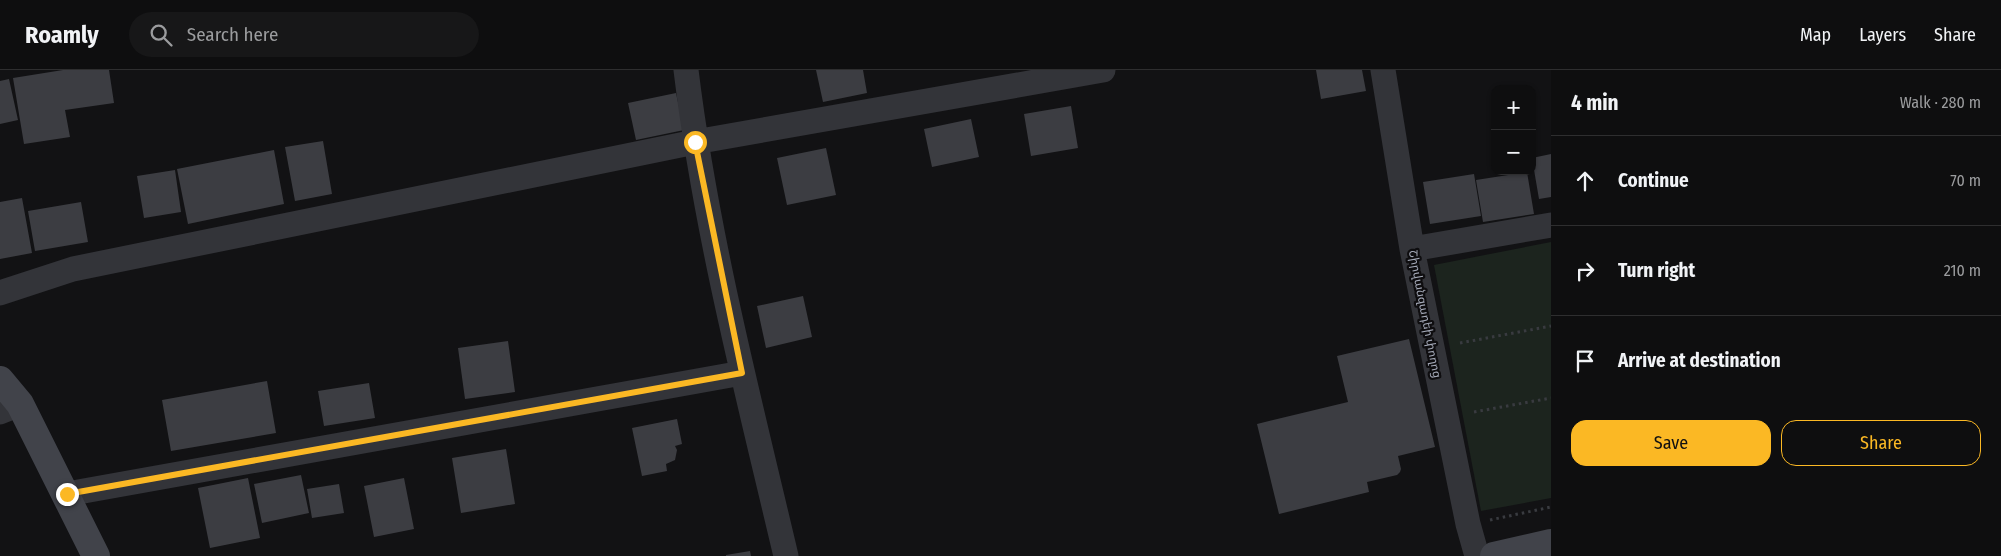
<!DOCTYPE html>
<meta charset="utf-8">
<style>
:root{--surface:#0e0e0f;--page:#171718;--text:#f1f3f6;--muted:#9b9c9e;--line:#2e2e2f;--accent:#fbb824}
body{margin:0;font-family:"Fira Sans Condensed","Noto Sans Armenian",sans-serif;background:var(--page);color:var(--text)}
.controls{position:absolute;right:15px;top:15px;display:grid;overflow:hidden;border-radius:10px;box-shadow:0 1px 4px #0004}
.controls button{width:45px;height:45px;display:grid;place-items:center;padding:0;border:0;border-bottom:1px solid var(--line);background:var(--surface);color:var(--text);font:25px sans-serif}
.stop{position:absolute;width:15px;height:15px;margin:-11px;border:4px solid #fbb824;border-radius:50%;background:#fff}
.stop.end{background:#fbb824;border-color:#fff;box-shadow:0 1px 5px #0008}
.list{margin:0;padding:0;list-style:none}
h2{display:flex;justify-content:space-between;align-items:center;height:65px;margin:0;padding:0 20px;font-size:21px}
h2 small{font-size:16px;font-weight:400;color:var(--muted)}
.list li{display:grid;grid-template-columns:32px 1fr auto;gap:15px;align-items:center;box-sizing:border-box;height:90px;padding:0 20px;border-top:1px solid var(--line)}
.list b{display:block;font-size:19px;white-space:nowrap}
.list em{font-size:16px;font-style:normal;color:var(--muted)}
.actions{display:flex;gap:10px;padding:15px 20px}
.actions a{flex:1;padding:11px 0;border:1px solid var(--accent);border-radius:15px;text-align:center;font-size:18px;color:var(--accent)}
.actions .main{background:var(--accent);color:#111}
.icon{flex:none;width:28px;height:28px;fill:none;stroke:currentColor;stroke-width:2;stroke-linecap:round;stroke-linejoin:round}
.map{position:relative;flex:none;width:1551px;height:486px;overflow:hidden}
header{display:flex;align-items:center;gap:30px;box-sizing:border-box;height:70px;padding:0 25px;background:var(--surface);border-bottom:1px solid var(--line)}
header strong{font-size:24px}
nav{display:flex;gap:28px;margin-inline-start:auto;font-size:18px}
.search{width:350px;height:45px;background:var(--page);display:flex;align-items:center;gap:12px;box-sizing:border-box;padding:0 18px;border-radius:28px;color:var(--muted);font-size:19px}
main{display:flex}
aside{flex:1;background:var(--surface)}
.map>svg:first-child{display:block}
</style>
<header>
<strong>Roamly</strong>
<div class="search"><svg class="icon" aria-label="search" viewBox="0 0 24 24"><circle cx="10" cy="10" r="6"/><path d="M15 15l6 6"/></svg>Search here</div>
<nav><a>Map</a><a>Layers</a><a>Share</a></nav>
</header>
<main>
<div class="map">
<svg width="1551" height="486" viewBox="0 0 1551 486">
<rect width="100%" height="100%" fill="#121214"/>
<path fill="#1c241e" d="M1551 172V428L1481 441 1434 195Z"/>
<path fill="#3c3d42" d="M63 0H109L114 33 65 40 70 67 24 74 13 8Z
M816 0H863L867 23 823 32Z
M1316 0H1362L1366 21 1321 29Z
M9 9 18 50 0 54V11Z
M676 23 684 60 636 70 628 33Z
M1071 36 1078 78 1031 86 1024 44Z
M971 49 979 87 932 97 924 59Z
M323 71 332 124 295 131 285 77Z
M826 78 836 125 787 135 777 88Z
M274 80 284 134 188 154 177 99Z
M1551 84V127L1539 129 1532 88Z
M175 100 181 142 144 148 137 106Z
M1527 102 1534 144 1483 152 1476 110Z
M1474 104 1481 146 1430 154 1423 112Z
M22 128 32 183 0 189V132Z
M81 132 88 172 35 181 28 141Z
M803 226 812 267 766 278 757 236Z
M1409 269 1435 377 1398 386 1401 399 1400 402 1397 405 1367 412 1369 422 1279 444 1257 354 1348 332 1337 286Z
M508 271 515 322 465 329 458 278Z
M267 311 276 363 171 381 162 330Z
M369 313 375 348 324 356 318 321Z
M677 349 682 374 675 376 677 380 675 390 666 394 667 401 642 406 632 358Z
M506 379 515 434 461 443 452 388Z
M301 405 309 443 262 453 254 414Z
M248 408 260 468 210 478 198 418Z
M404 408 414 459 374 467 364 416Z
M339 414 344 443 312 448 307 419Z
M750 481 751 486H726V485Z"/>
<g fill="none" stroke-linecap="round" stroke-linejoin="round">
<path stroke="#393b40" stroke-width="3" stroke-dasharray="2.5 4" stroke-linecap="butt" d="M1460 273 1551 256
M1474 342 1551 328
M1490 450 1551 437"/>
<path stroke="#333439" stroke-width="25" d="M686 0C706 164 748 325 786 486
M1383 0 1412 179 1468 454 1477 486
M1412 179 1551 155
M0 223 73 199 695 72 1103 0
M0 342 20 334
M67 424 742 303"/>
<path stroke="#41434a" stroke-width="28" d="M0 310 20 334 96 486
M1494 486 1551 473"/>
</g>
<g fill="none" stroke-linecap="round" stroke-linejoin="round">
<path stroke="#fbb824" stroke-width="6" d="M67 424 742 303 695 72"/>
</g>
<g text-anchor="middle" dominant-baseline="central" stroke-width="4.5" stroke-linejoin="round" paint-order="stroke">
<g font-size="12" fill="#a3a8b6" stroke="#0e0d0f">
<text transform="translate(1425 244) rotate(79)">Շիրվանզադեի փողոց</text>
</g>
</g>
</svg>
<div class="controls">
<button>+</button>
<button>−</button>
</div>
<div class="stop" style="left:695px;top:72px"></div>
<div class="stop end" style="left:67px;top:424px"></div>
</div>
<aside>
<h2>4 min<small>Walk · 280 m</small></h2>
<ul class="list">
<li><svg class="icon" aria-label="ahead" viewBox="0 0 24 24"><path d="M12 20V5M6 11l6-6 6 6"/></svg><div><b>Continue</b></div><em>70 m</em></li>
<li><svg class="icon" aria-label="right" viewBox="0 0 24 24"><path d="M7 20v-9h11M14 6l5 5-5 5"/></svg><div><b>Turn right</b></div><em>210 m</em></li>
<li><svg class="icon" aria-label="arrive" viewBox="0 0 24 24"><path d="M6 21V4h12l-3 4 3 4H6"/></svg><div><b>Arrive at destination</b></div></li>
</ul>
<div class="actions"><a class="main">Save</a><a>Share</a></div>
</aside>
</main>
